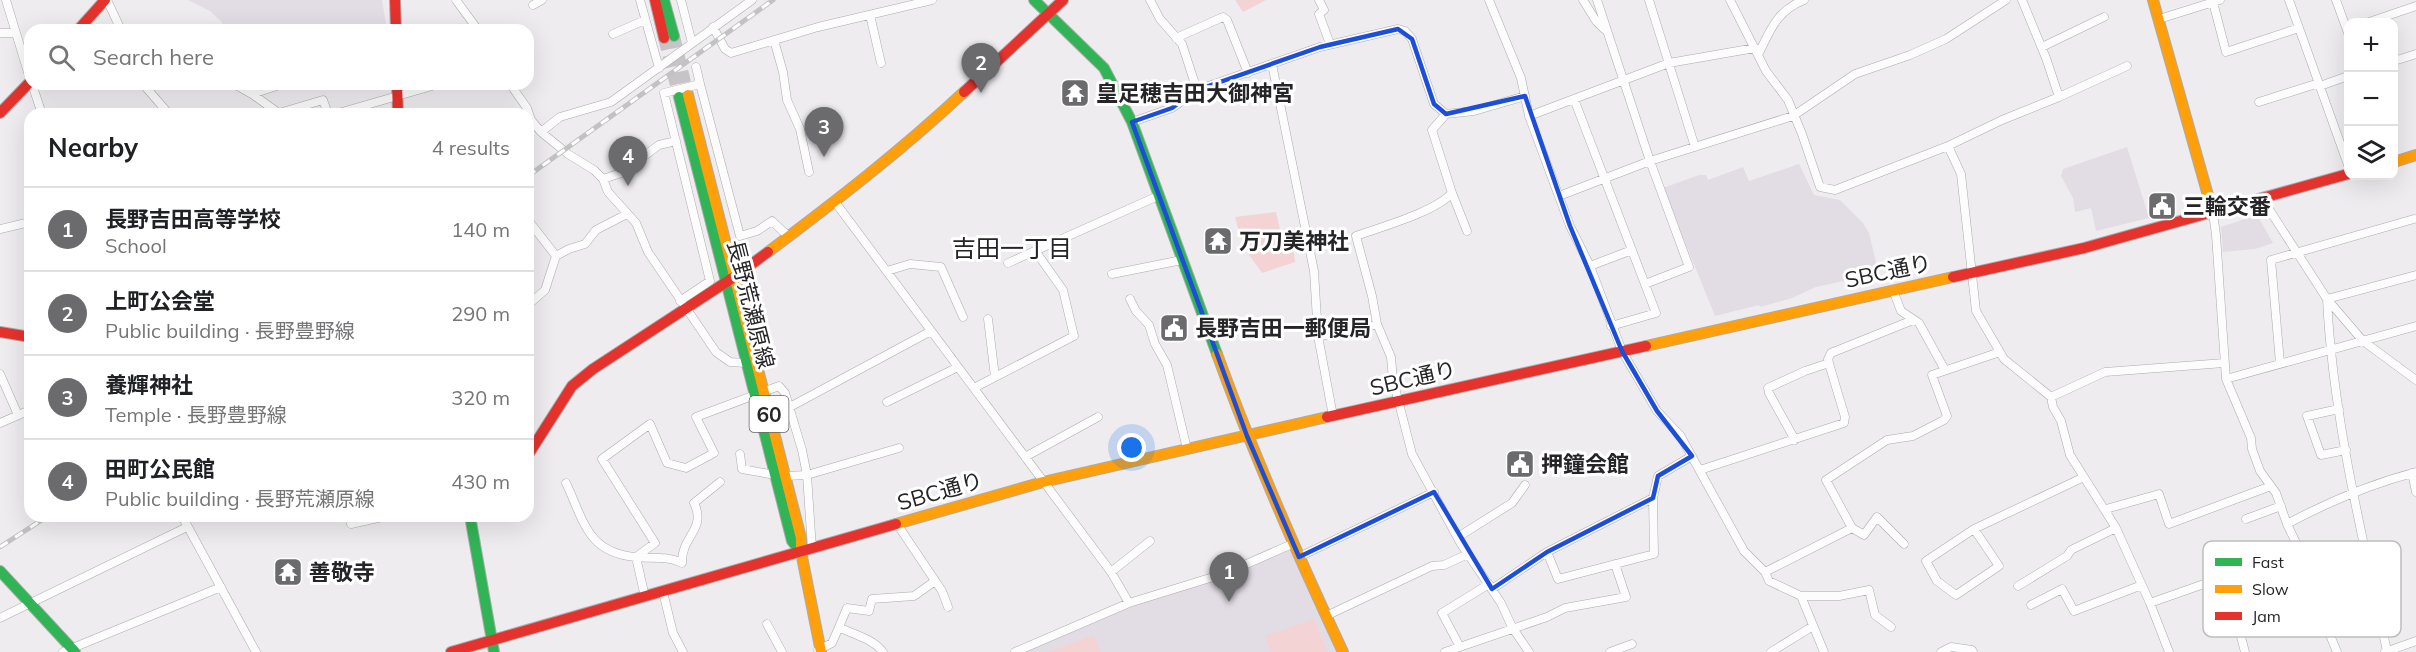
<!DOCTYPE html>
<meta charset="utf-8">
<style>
:root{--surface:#fff;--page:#f6f6f6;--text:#202124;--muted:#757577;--line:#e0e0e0;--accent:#6b6a6c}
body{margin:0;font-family:Mulish,"Noto Sans JP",sans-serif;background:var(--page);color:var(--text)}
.controls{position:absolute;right:18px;top:18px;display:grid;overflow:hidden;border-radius:12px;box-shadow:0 6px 24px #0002}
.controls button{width:54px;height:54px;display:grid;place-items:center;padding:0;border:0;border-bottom:2px solid var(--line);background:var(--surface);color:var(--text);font:30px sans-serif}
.you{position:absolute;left:1132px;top:448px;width:21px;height:21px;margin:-15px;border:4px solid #fff;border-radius:50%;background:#1a73e8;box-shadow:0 0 0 9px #1a73e833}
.badge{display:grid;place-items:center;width:39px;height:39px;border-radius:50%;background:var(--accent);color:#fff;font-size:20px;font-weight:700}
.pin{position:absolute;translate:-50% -50px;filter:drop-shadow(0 2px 3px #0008)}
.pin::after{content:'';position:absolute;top:32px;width:21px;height:18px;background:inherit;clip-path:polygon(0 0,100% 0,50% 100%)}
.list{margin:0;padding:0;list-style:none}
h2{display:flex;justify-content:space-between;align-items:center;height:78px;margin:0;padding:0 24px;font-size:26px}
h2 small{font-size:20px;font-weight:400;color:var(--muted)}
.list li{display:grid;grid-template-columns:39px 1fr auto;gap:18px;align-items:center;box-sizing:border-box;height:84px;padding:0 24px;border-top:2px solid var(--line)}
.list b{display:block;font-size:22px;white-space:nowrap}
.list p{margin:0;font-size:20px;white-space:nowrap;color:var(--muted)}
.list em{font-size:20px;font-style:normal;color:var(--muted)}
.icon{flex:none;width:33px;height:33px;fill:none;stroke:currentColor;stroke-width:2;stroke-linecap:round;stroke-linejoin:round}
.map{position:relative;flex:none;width:2416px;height:652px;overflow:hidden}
.search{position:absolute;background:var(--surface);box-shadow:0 6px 24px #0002;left:24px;top:24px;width:510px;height:66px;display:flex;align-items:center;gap:15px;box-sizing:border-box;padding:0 21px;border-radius:18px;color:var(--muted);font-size:22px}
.panel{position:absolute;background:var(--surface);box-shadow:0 6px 24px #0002;left:24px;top:108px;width:510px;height:414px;border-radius:18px}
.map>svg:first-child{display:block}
</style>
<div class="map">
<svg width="2416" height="652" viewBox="0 0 2416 652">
<rect width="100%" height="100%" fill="#eeecef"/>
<path fill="#e2dce4" d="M188 0H382L387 30H225L222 22 210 11Z
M2127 147 2149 218 2096 231 2091 208 2075 212 2073 198 2061 176 2063 169Z
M1799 164 1814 195 1840 200 1863 223 1869 233 1880 279 1843 281 1816 287 1792 298 1760 307 1759 305 1715 316 1663 188 1699 175H1706L1708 180 1743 167 1749 181Z
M2257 215 2273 243 2255 249 2223 252 2221 227Z
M1292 548 1337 652H1025L1158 596 1203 584Z"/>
<path fill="#f4d3d5" d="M1235 0H1266L1243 12Z
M1276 212 1281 234 1293 248 1295 262 1262 273 1244 248 1235 217Z
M1314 619 1327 652H1271L1265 636Z
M1094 635 1100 652H1048Z"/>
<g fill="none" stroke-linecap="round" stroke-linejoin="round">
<path stroke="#c6c4c7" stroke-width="12" stroke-dasharray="12 6" stroke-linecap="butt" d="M674 36 688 95
M664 38 679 97"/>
<g stroke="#acabac" stroke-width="9">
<path id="street" d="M6 0 30 79
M107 0 121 30
M456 0 478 30
M640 0 659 68
M681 0 692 43
M1150 0 1160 19 1182 44 1197 90
M1319 0 1324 10 1319 14 1330 44
M1489 0 1521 78 1529 116 1570 226 1590 266 1622 351 1657 411 1680 435 1744 551 1765 572 1769 581 1801 596 1824 652
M1583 0 1596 21 1604 29
M1597 0 1650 161 1689 267 1645 284
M1649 0 1695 147
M1730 0 1766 71 1788 100 1802 134 1820 187 1835 190 1948 146 2002 120 2059 97 2046 58 2022 0
M2289 0 2348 165
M2336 0 2348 33
M2213 2 2226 52 2299 28
M533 5 542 0
M870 15 881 63
M2159 19 2220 0
M2369 22 2416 6
M713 27 725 49 731 53 818 27 932 0
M0 33H15
M613 34 645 20
M1176 38 1223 17 1227 20 1248 73
M774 40 783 72 787 100 800 129 809 172
M2042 47 2104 17
M1758 55C1770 31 1776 11 1804 0
M2394 61 2416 54
M1272 64 1314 271 1318 336 1333 416
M696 67 700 84
M32 84 42 114
M143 84 169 114
M234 84 252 94 280 114
M510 84 527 108 531 120 541 132 568 154 594 170 603 179 608 192 636 223 648 252 716 352 730 362 746 363
M2320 86 2348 76
M252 94 283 84
M2059 97 2127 66
M1574 99 1656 313 1611 326
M2259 102 2319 83
M279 113 323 100 328 114
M335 114 439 84
M1446 114 1432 130 1452 193
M1529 116 1669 63 1755 48
M1132 122 1172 108 1197 90 1320 47 1398 29 1405 31 1412 39 1434 104 1446 114 1474 111 1525 96
M541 132 560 117 611 102 752 0
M1948 146 1961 174 1976 311 2004 359 2051 397 2053 407 2061 421 2070 455 2116 528 2150 603 2169 652
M603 179 621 173 659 145 676 141
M1559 196 1650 161 1793 116 1855 74 1910 55 1946 39 2006 0
M2263 200 2327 299 2363 341 2416 380
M835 202 1111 572 1129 603
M2213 213 2216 235 2226 379 2251 438 2252 449 2260 471 2276 493 2287 524 2298 547 2308 582 2337 652
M528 220 556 256 545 290 528 305
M0 229 30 222
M1467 231 1452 193C1435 212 1381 227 1356 236L1372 296 1377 324 1391 357 1393 380 1412 454 1461 544 1501 603 1512 627 1529 652
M556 256 569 249 585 244 596 230 627 214
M1008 263 1158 196
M1590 266 1632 250
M887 271 910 264 941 267 963 317
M1112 274 1182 260
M1893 290 1901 311 1919 323 1945 370
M1130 299 1136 311 1149 325 1155 344 1167 365 1187 449
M2327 299C2333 418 2362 535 2387 651
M2327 299 2416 275
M680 301 710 281 664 93 700 84 740 236 757 231 772 221 788 236
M988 319 995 377
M1318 336 1349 333 1377 324
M2280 363 2271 260 2414 219
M0 374 18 415
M2226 379 2416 326
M974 388 1074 336 1063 290 1036 252
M2051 397 2105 372 2224 363
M887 402 958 367
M788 408 931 331
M2339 409 2307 416 2321 455 2346 450
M0 423 30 410
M1795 440 1769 393 1768 388 1805 371 1829 363
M740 454 742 469 775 475
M1025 457 1098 417
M1700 470 1844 423 1845 417 1830 367 1828 359 1831 353 1913 320
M2412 473 2416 492
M785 476 807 475 899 448
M566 483C584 521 587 552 635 557 653 559 664 555 682 563 681 536 707 530 694 503L720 482
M2106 509 2159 494 2169 524 2271 486
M182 516 256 652
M2246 519 2281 506
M351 524 387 516
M897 524 942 591 948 607
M2287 524C2328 502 2370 484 2416 472
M1852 528 1826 480 1887 440 1913 436 1944 420 1947 416 1932 375 2000 352
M1974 529 1999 566 1956 595 1937 581 1926 561 1974 529 2084 477
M1458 537 1512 503 1525 485
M1547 552 1653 498
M1299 557 1434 492
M1111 572 1150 541
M1765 572 1852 528 1864 535 1877 517 1904 544
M2018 586 2067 556 2071 550 2116 528
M1492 589 1547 552 1558 579 1654 554 1653 498 1658 476 1692 456
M663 592 673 633 683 652
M1801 596H1839L1869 590 1875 615 1891 627
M645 597 636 557 655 543 602 459 650 424 667 463 686 468 714 453 696 417 779 386 785 393 802 450 807 475 812 549
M2150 603 2221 578 2236 618 2245 652
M2031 605 2062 589 2074 611 2142 585
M1326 616 1432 566 1444 565 1468 554
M0 618 187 527
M2236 618 2311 588
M767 624 782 652
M839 627 847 608 869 611 872 599 914 596 935 581
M1460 647 1442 613 1489 584
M818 650 832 643 839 627C854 635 872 638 883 652
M63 652 221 587
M1015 652 1129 603 1226 573 1292 544
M1445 652 1547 617 1565 608 1626 597 1615 564
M1610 652 1632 644
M1771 652 1813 626
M1941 652 1951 647 1972 650 1973 652
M2385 652 2416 641"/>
</g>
<g stroke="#acabac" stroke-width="12">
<path id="fast" d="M664 0 674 36
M1034 0 1104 68 1132 122 1217 354
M679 97 792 541 801 552
M470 516 494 652
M0 571 75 652"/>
</g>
<g stroke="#acabac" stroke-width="12">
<path id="slow" d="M2153 0 2213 213
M688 95 801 538V552L821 652
M2394 162 2416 155
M768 252C836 201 902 150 964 92
M1646 346 1953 277
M1217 354C1254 456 1297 554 1343 652
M896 524 1043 482 1327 417"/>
</g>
<g stroke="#acabac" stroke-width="12">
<path id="jam" d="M395 0 396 30
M655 0 664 38
M78 30 105 0
M397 84 398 114
M964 92 1063 0
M0 113 30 82
M1953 277 2084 248 2348 174
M0 332 30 337
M1327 417 1646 346
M528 455 572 386 593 369 734 277 768 252
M451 652 896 524"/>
</g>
<use href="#street" stroke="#fcfcfd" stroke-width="8"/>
<use href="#fast" stroke="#30b455" stroke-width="10"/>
<use href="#slow" stroke="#ff9f0a" stroke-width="10"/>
<use href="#jam" stroke="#e5322d" stroke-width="10"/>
<g stroke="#c2c2c3" stroke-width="5">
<path id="rail" d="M528 176 773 0
M0 547 48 516"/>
</g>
<use href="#rail" stroke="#fff" stroke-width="3" stroke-dasharray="9" stroke-linecap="butt"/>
</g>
<path fill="none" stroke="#1d4ed8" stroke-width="4.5" stroke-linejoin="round" d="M1398 29 1412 39 1434 104 1446 114 1525 96 1570 226 1622 351 1657 411 1692 456 1658 476 1653 498 1547 552 1492 589 1434 492 1299 557 1247 436 1132 122 1172 108 1197 90 1320 47Z"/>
<defs>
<g id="temple-square" transform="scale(1.5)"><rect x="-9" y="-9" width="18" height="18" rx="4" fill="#6b6a6c" stroke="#fff"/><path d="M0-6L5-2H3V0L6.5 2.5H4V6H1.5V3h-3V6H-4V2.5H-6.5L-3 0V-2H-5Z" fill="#fff"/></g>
<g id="civic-square" transform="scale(1.5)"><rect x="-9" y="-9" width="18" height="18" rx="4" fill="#6b6a6c" stroke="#fff"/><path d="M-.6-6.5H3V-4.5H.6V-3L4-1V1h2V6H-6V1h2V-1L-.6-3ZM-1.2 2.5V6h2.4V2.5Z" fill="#fff"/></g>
</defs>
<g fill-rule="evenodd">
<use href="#temple-square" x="1075" y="93"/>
<use href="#civic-square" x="2162" y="206"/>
<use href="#temple-square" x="1218" y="241"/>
<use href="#civic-square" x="1174" y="328"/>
<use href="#civic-square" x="1520" y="464"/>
<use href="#temple-square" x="288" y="572"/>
</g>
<g text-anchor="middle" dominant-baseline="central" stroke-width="6" stroke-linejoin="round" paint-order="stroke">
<rect fill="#fff" stroke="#666667" stroke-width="1.5" x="749.5" y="396" width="39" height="36" rx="4.5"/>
<g font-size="21" font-weight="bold" fill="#252426">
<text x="769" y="414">60</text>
</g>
<g font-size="22" font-weight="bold" fill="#252426" stroke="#fff" text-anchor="start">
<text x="1096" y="93">皇足穂吉田大御神宮</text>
<text x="2183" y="206">三輪交番</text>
<text x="1239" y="241">万刀美神社</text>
<text x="1195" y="328">長野吉田一郵便局</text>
<text x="1541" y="464">押鐘会館</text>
<text x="309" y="572">善敬寺</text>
</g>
<g font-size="22" fill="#252426" stroke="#fff">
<text transform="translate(1888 271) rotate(-12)">SBC通り</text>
<text transform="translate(751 304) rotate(76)">長野荒瀬原線</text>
<text transform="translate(1413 378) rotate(-13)">SBC通り</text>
<text transform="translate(940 491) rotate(-16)">SBC通り</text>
</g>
<g font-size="24" fill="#252426" stroke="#fff">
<text x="1012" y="248">吉田一丁目</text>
</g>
</g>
<rect x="2203" y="541" width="198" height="96" rx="9" fill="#fff" stroke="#bebdbe" stroke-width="1.5"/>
<rect x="2215" y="558" width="27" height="8" fill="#30b455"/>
<rect x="2215" y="585" width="27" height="8" fill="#ff9f0a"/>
<rect x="2215" y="612" width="27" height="8" fill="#e5322d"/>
<g font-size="16" fill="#252426">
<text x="2252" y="568">Fast</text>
<text x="2252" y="595">Slow</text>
<text x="2252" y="622">Jam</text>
</g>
</svg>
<div class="controls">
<button>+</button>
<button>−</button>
<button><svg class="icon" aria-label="layers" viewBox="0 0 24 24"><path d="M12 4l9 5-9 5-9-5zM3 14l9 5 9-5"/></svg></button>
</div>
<div class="you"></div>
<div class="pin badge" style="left:1229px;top:602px">1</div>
<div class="pin badge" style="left:981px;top:93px">2</div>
<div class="pin badge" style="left:824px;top:157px">3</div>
<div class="pin badge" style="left:628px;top:186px">4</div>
<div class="search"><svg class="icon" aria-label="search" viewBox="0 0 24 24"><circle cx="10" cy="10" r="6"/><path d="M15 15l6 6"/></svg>Search here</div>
<section class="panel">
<h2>Nearby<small>4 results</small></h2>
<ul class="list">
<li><span class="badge">1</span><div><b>長野吉田高等学校</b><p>School</p></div><em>140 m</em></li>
<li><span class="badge">2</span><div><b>上町公会堂</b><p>Public building · 長野豊野線</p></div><em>290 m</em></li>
<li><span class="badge">3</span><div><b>養輝神社</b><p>Temple · 長野豊野線</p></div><em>320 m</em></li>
<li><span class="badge">4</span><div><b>田町公民館</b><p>Public building · 長野荒瀬原線</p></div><em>430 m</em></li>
</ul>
</section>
</div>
